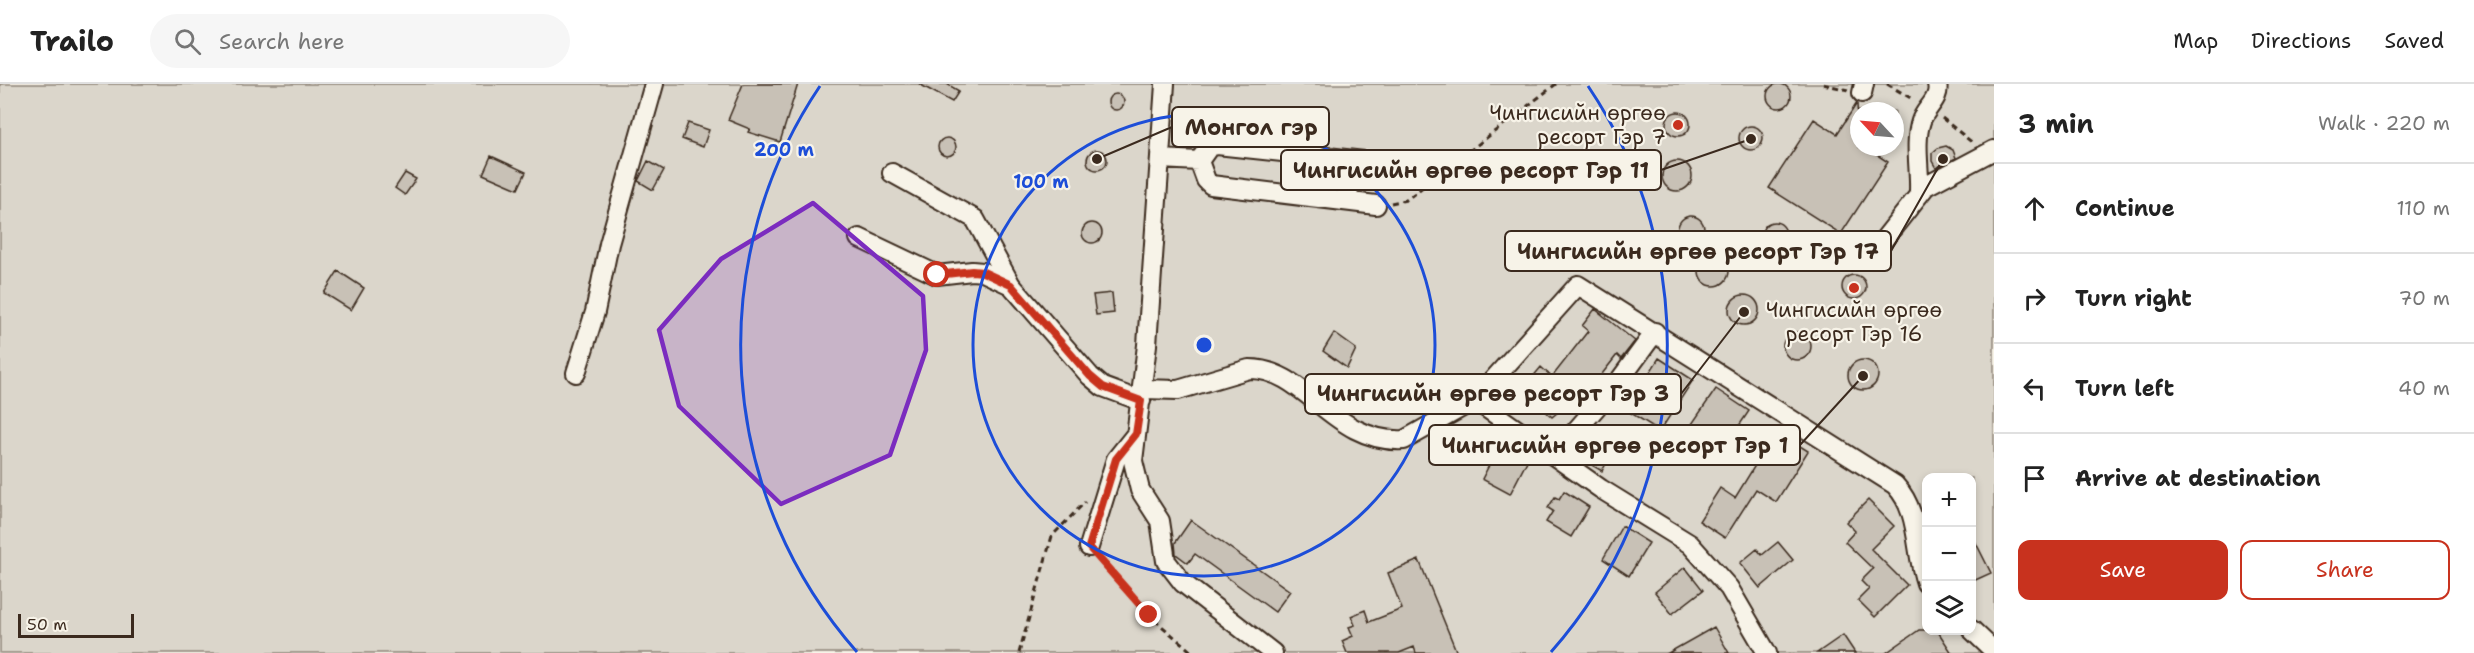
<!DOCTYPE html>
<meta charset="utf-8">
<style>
:root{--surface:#fff;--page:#f6f6f6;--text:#222;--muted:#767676;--line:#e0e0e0;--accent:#c8321e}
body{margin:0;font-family:"Shantell Sans",sans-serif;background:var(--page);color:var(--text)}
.controls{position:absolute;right:18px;bottom:18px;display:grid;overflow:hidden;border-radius:12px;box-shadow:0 3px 9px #0003}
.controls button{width:54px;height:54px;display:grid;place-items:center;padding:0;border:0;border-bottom:2px solid var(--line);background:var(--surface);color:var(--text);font:30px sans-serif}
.compass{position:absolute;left:1850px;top:18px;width:54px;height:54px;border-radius:50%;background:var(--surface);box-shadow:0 3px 9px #0003;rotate:296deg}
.scale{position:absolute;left:18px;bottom:15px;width:116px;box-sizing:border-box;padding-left:6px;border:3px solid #3b2a1e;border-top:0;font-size:16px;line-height:21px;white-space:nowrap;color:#3b2a1e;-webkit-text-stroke:4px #f7f3e8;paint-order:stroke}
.stop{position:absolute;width:18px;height:18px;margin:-14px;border:4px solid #c8321e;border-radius:50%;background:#fff}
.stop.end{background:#c8321e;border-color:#fff;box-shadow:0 2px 6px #0008}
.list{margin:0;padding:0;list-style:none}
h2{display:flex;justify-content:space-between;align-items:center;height:78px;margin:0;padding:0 24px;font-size:26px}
h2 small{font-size:20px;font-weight:400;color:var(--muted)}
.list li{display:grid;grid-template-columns:39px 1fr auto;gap:18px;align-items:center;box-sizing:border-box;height:90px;padding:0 24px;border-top:2px solid var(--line)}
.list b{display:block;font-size:22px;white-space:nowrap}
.list em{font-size:20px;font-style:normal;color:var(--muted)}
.actions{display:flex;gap:12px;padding:18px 24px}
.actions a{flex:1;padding:14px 0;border:2px solid var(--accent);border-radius:12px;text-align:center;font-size:21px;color:var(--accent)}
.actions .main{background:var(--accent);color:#fff}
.icon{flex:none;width:33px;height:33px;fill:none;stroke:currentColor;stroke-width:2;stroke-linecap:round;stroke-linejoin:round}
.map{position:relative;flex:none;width:1994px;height:569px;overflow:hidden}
header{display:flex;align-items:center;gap:36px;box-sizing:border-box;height:84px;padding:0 30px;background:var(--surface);border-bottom:2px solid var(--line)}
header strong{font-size:28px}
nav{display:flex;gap:33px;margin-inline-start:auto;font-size:21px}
.search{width:420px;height:54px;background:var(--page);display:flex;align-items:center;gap:15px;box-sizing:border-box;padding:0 21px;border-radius:33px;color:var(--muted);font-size:22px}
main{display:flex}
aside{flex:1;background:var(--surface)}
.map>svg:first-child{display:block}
</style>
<header>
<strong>Trailo</strong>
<div class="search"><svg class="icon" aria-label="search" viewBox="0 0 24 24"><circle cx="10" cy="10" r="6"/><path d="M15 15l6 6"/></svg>Search here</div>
<nav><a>Map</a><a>Directions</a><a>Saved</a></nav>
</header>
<main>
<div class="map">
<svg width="1994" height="569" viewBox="0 0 1994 569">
<rect width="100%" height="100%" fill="#f7f3e8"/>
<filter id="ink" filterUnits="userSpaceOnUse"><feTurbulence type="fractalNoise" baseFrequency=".0167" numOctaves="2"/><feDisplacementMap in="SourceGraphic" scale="12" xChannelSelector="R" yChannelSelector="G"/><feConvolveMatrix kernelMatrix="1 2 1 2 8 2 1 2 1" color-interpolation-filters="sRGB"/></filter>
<g filter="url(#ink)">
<path fill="#dbd6cb" stroke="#8b8074" stroke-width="1.5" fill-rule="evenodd" d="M0 0H1994V569H0ZM1859 27H1895V63H1859ZM1926 394H1972V546H1926Z"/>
<path fill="#c8c1b6" stroke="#3b2a1e" stroke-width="1.5" d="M1767 12a12 12 0 1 1 24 0a12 12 0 1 1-24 0Z
M743 0H798L780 58 748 48 750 45 728 36Z
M919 0H947L959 7 952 18Z
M1108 18a8 8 0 1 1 16 0a8 8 0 1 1-16 0Z
M1857 19 1859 63H1865L1888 78 1841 150 1769 104 1814 35 1837 50Z
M1666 40a12 12 0 1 1 24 0a12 12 0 1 1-24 0Z
M688 39 709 46 703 63 682 55Z
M1739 54a12 12 0 1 1 24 0a12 12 0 1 1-24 0Z
M938 63a9 9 0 1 1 18 0a9 9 0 1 1-18 0Z
M1946 62 1953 66 1956 74 1936 84 1932 77V69L1938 64Z
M1087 76a10 10 0 1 1 20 0a10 10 0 1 1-20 0Z
M491 72 526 88 518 105 483 90Z
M648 77 664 86 653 106 638 97Z
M1662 92a15 15 0 1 1 30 0a15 15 0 1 1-30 0Z
M405 89 416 95 405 111 395 104Z
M1678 145a13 13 0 1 1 26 0a13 13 0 1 1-26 0Z
M1762 150a12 12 0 1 1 24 0a12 12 0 1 1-24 0Z
M1082 149a10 10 0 1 1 20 0a10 10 0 1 1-20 0Z
M1699 187a15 15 0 1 1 30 0a15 15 0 1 1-30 0Z
M338 187 364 204 351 226 324 209Z
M1842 203a12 12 0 1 1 24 0a12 12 0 1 1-24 0Z
M1112 209 1114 229 1096 231 1093 211Z
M1729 226a15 15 0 1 1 30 0a15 15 0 1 1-30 0Z
M1595 225 1635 257 1621 275 1617 271 1572 328 1563 324 1552 333 1522 306 1541 283 1552 293 1588 247 1582 242Z
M1783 262a14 14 0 1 1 28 0a14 14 0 1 1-28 0Z
M1334 249 1356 265 1347 284 1323 267Z
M1659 274 1693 296 1660 347 1626 326Z
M1848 291a15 15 0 1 1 30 0a15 15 0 1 1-30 0Z
M1716 305 1749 327 1714 379 1681 356Z
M1599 341 1621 353 1602 387 1574 371 1583 355 1589 358Z
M1776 347 1808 367 1776 418 1756 405 1725 454 1699 437 1720 404 1735 414Z
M1500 360 1528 375 1510 410 1482 395Z
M1564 407 1589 423 1571 453 1546 438 1553 427 1548 424 1555 413 1559 415Z
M1868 416 1894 442 1871 465 1907 501 1875 533 1858 516 1869 505 1861 497 1873 485 1845 458 1855 447 1846 438Z
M1191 436 1290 507 1275 528 1195 470 1188 479 1176 470 1175 459Z
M1622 442 1649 459 1629 492 1603 475Z
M1971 449 1991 489 1971 498Z
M1778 458 1793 476 1760 504 1740 479 1757 465 1762 471Z
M1419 476 1457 569H1416L1414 563 1399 569H1347L1342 557 1353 552 1349 543 1355 541 1351 532 1365 526 1369 538 1402 525 1388 489Z
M1685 483 1703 506 1672 530 1655 508Z
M1714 543 1729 569H1668Z
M1919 546H1937L1952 569H1886Z
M1843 551 1855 569H1817Z"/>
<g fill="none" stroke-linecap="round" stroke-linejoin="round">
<g stroke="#3b2a1e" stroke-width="22">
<path id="minor" d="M1165 0 1147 261 1133 377 1140 406 1160 437 1166 477 1183 499 1273 569
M1862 9 1864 0
M1160 75 1199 77
M1199 77 1206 96 1211 101 1376 121
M1199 77 1209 63 1217 61 1383 79
M892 89 975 135 1011 201 1090 292 1103 303 1141 317
M1919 107C1920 85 1914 58 1921 37 1925 24 1941 15 1937 0
M1342 117C1354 103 1356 90 1346 75
M859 154 937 191 972 187 983 188 1011 201
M1881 159 1926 102 1994 66
M576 289 595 228 609 160 654 0
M1143 305 1178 306 1249 285C1306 284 1333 360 1404 356L1475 316 1601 405 1690 460 1729 504 1767 569
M1475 316 1578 201 1895 401C1921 429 1914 465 1926 499
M1554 372 1619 297 1655 248
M1089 463 1116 375 1136 350
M1972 546 1994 567"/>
</g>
<path stroke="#3b2a1e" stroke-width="3" stroke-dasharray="6 4.5" stroke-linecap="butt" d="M1823 0 1848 6
M1887 0 1914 16
M1942 34 1974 60
M1391 119 1406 116 1556 0
M1098 473 1149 531 1193 569
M1019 569 1052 452 1085 418"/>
<use href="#minor" stroke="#f7f3e8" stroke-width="18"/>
</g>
</g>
<g fill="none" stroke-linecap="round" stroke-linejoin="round" filter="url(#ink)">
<path stroke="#c8321e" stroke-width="8" d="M937 191 972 187 983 188 1011 201 1090 292 1103 303 1141 317 1136 350 1116 375 1089 463 1149 531"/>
</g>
<path fill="#7b2cbf" fill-opacity="0.2" stroke="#7b2cbf" stroke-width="4.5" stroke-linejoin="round" d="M813 119 923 212 926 266 890 371 781 420 679 322 659 246 721 175Z"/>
<g fill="none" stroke="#1d4ed8" stroke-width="3">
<circle cx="1204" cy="261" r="231"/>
<path d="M857 568A463 463 0 0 1 820 2M1588 2A463 463 0 0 1 1551 568"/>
</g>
<g fill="#c8321e" stroke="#f7f3e8" stroke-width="2">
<circle cx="1678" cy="41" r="6"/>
<circle cx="1854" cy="204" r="6"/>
</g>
<g text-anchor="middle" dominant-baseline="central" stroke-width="4.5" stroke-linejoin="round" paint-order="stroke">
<g font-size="21" fill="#3b2a1e" stroke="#f7f3e8" text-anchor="end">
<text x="1666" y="29">Чингисийн өргөө<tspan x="1666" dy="24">ресорт Гэр 7</tspan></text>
<text x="1854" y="226" text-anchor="middle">Чингисийн өргөө<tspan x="1854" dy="24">ресорт Гэр 16</tspan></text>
</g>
</g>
<circle cx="1204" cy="261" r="9" fill="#1d4ed8" stroke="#f7f3e8" stroke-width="3"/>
<g font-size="18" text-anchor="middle" font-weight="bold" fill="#1d4ed8" stroke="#f7f3e8" stroke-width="4.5" stroke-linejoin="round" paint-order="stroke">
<text x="784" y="72">200 m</text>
<text x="1041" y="104">100 m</text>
</g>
<path fill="none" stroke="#3b2a1e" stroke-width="2" d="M1097 75L1172 43M1751 55L1661 86M1943 75L1891 167M1744 228L1681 310M1863 292L1800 361"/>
<g fill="#3b2a1e" stroke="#f7f3e8" stroke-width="2">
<circle cx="1097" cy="75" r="6"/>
<circle cx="1751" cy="55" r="6"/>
<circle cx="1943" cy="75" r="6"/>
<circle cx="1744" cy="228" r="6"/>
<circle cx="1863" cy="292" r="6"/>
</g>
<g fill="#f7f3e8" stroke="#3b2a1e" stroke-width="2">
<rect x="1172" y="23" width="157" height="40" rx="6"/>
<rect x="1281" y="66" width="380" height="40" rx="6"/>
<rect x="1505" y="147" width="386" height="40" rx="6"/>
<rect x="1305" y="290" width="376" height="40" rx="6"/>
<rect x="1429" y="341" width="371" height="40" rx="6"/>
</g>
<g font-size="22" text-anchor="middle" font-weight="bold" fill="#3b2a1e">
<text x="1251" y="51">Монгол гэр</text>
<text x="1471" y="94">Чингисийн өргөө ресорт Гэр 11</text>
<text x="1698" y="175">Чингисийн өргөө ресорт Гэр 17</text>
<text x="1493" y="317">Чингисийн өргөө ресорт Гэр 3</text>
<text x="1615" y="369">Чингисийн өргөө ресорт Гэр 1</text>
</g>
</svg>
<div class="controls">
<button>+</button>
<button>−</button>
<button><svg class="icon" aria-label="layers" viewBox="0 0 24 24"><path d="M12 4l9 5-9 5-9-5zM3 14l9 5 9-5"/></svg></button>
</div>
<svg class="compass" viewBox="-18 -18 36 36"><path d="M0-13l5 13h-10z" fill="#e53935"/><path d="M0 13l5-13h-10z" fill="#767676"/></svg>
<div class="scale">50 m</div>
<div class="stop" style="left:937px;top:191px"></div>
<div class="stop end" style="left:1149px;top:531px"></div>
</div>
<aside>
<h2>3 min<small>Walk · 220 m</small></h2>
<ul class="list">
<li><svg class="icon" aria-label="ahead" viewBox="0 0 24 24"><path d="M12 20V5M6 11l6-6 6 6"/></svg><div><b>Continue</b></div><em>110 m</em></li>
<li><svg class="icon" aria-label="right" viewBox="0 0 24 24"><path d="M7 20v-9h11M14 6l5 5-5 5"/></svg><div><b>Turn right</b></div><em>70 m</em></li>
<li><svg class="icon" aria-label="left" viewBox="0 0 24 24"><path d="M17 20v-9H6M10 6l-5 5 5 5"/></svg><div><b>Turn left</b></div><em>40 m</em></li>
<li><svg class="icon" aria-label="arrive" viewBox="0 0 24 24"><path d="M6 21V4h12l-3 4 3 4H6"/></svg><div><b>Arrive at destination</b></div></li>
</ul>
<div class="actions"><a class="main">Save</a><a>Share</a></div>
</aside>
</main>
